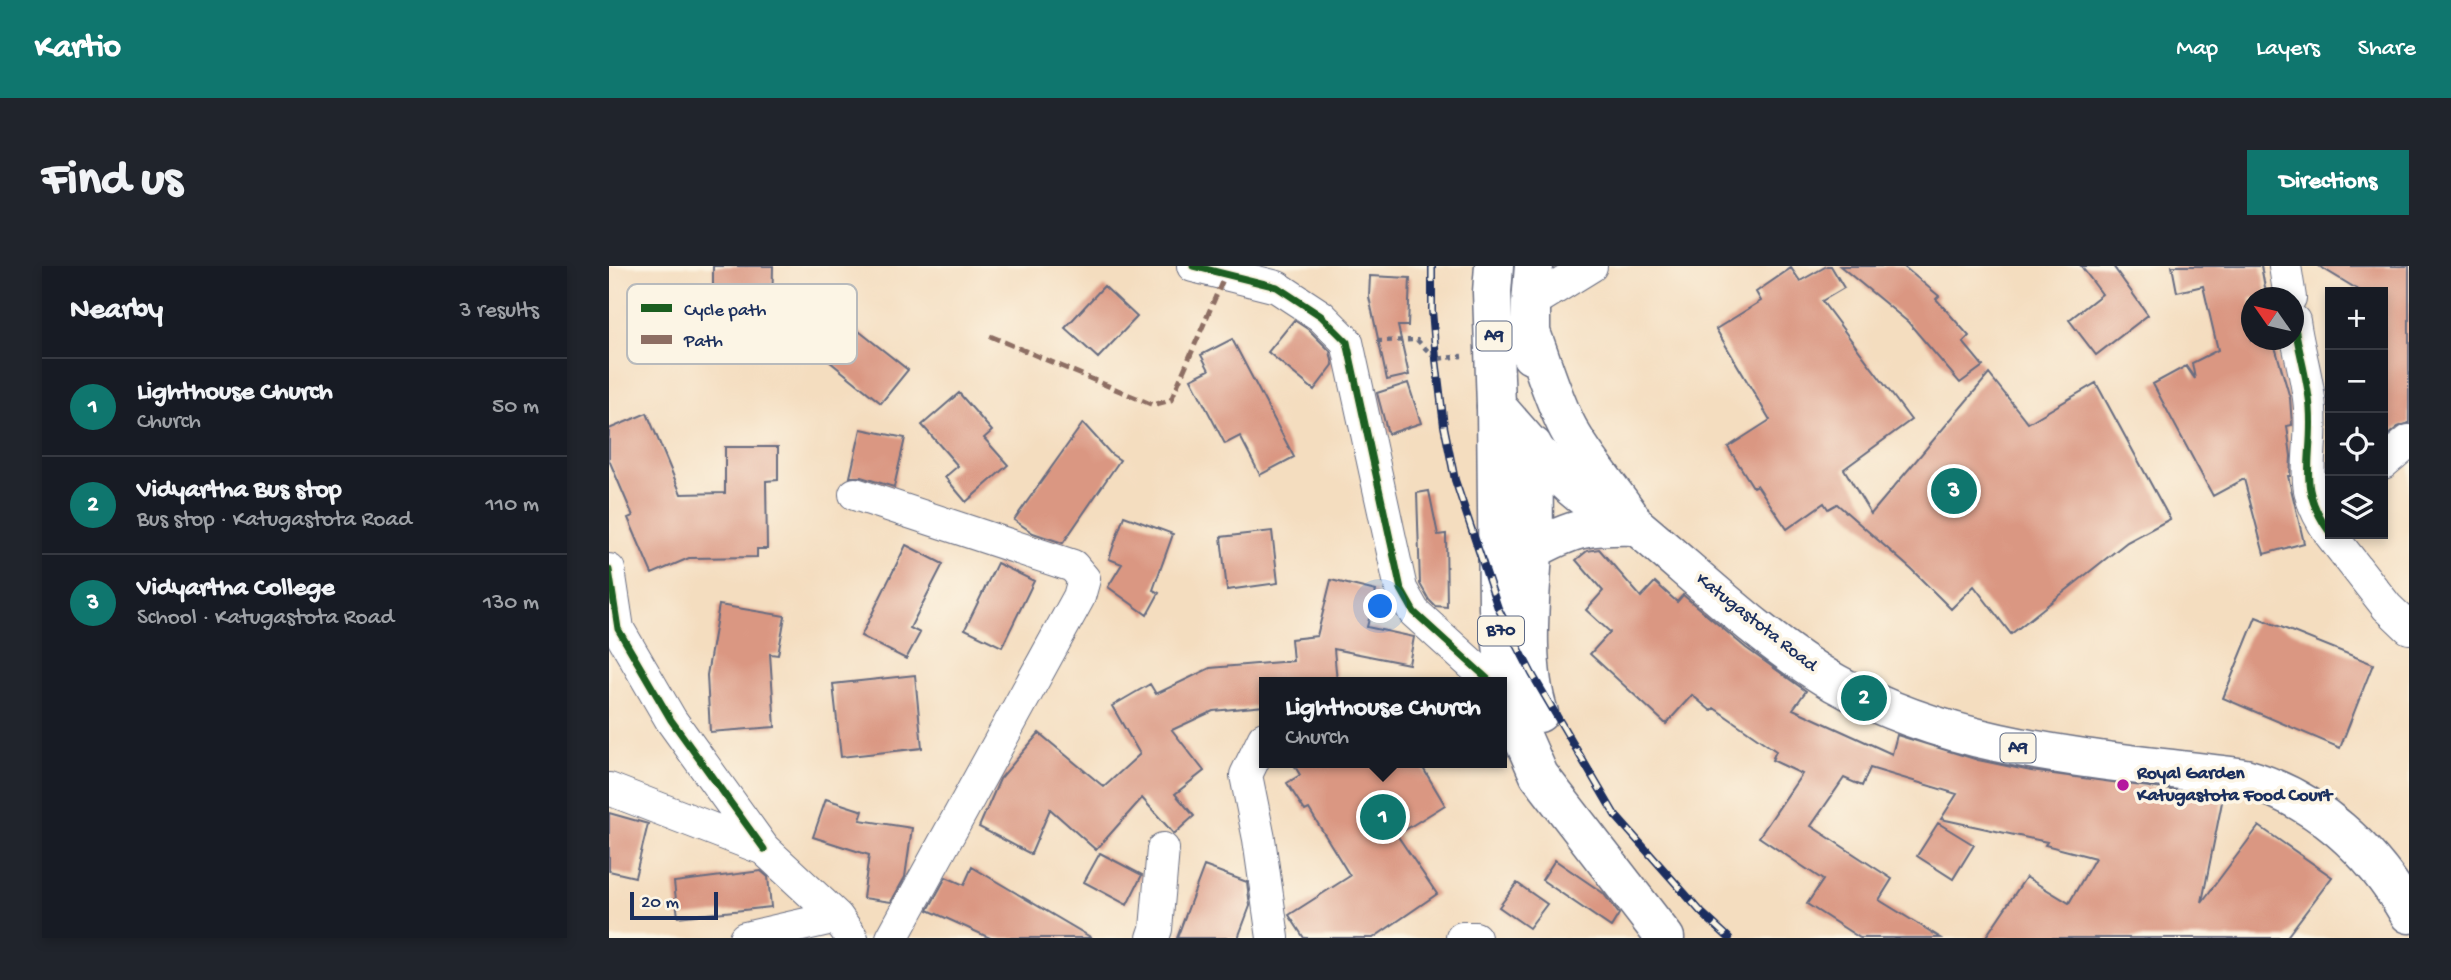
<!DOCTYPE html>
<meta charset="utf-8">
<style>
:root{--surface:#171b24;--page:#20242c;--text:#f1f3f6;--muted:#9ea1a6;--line:#363941;--accent:#0f766e}
body{margin:0;font-family:"Gochi Hand",sans-serif;background:var(--page);color:var(--text)}
.controls{position:absolute;right:21px;top:21px;display:grid;overflow:hidden;border-radius:0px;box-shadow:0 4px 10px #0003}
.controls button{width:63px;height:63px;display:grid;place-items:center;padding:0;border:0;border-bottom:2px solid var(--line);background:var(--surface);color:var(--text);font:35px sans-serif}
.compass{position:absolute;left:1632px;top:21px;width:63px;height:63px;border-radius:50%;background:var(--surface);box-shadow:0 4px 10px #0003;rotate:304deg}
.scale{position:absolute;left:21px;bottom:18px;width:88px;box-sizing:border-box;padding-left:7px;border:4px solid #1b2f5e;border-top:0;font-size:19px;line-height:24px;white-space:nowrap;color:#1b2f5e;-webkit-text-stroke:5px #fcf5e5;paint-order:stroke}
.you{position:absolute;left:772px;top:341px;width:24px;height:24px;margin:-18px;border:5px solid #fff;border-radius:50%;background:#1a73e8;box-shadow:0 0 0 10px #1a73e833}
.badge{display:grid;place-items:center;width:46px;height:46px;border-radius:50%;background:var(--accent);color:#fff;font-size:23px;font-weight:700}
.pin{position:absolute;translate:-50% -50%;border:4px solid #fff;box-shadow:0 2px 7px #0006}
.popup{position:absolute;left:650px;top:411px;width:248px;height:91px;box-sizing:border-box;display:grid;place-content:center;border-radius:0px;background:var(--surface);filter:drop-shadow(0 2px 5px #0005);font-size:23px;white-space:nowrap;color:var(--muted)}
.popup b{font-size:26px;color:var(--text)}
.popup::after{content:'';position:absolute;left:50%;top:100%;margin-left:-14px;border:14px solid transparent;border-top-color:var(--surface)}
.list{margin:0;padding:0;list-style:none}
h2{display:flex;justify-content:space-between;align-items:center;height:91px;margin:0;padding:0 28px;font-size:30px}
h2 small{font-size:23px;font-weight:400;color:var(--muted)}
.list li{display:grid;grid-template-columns:46px 1fr auto;gap:21px;align-items:center;box-sizing:border-box;height:98px;padding:0 28px;border-top:2px solid var(--line)}
.list b{display:block;font-size:26px;white-space:nowrap}
.list p{margin:0;font-size:23px;white-space:nowrap;color:var(--muted)}
.list em{font-size:23px;font-style:normal;color:var(--muted)}
.icon{flex:none;width:38px;height:38px;fill:none;stroke:currentColor;stroke-width:2;stroke-linecap:round;stroke-linejoin:round}
.map{position:relative;flex:none;width:1800px;height:672px;overflow:hidden;border-radius:0px}
header{display:flex;align-items:center;gap:42px;box-sizing:border-box;height:98px;padding:0 35px;background:var(--accent);color:#fff}
header strong{font-size:33px}
nav{display:flex;gap:38px;margin-inline-start:auto;font-size:24px}
.intro{display:flex;align-items:center;justify-content:space-between;box-sizing:border-box;height:168px;padding:0 42px}
h1{margin:0;font-size:49px}
.button{padding:18px 32px;border-radius:0px;background:var(--accent);color:#fff;font-size:24px;font-weight:700}
main{display:flex;gap:42px;padding:0 42px}
aside{flex:1;background:var(--surface);border-radius:0px;box-shadow:0 4px 10px #0003}
.map>svg:first-child{display:block}
</style>
<header>
<strong>Kartio</strong>
<nav><a>Map</a><a>Layers</a><a>Share</a></nav>
</header>
<div class="intro"><h1>Find us</h1><a class="button">Directions</a></div>
<main>
<aside>
<h2>Nearby<small>3 results</small></h2>
<ul class="list">
<li><span class="badge">1</span><div><b>Lighthouse Church</b><p>Church</p></div><em>50 m</em></li>
<li><span class="badge">2</span><div><b>Vidyartha Bus stop</b><p>Bus stop · Katugastota Road</p></div><em>110 m</em></li>
<li><span class="badge">3</span><div><b>Vidyartha College</b><p>School · Katugastota Road</p></div><em>130 m</em></li>
</ul>
</aside>
<div class="map">
<svg width="1800" height="672" viewBox="0 0 1800 672">
<rect width="100%" height="100%" fill="#fcf5e5"/>
<filter id="ink" filterUnits="userSpaceOnUse"><feTurbulence type="fractalNoise" baseFrequency=".0143" numOctaves="2"/><feDisplacementMap in="SourceGraphic" scale="14" xChannelSelector="R" yChannelSelector="G"/><feConvolveMatrix kernelMatrix="1 2 1 2 8 2 1 2 1" color-interpolation-filters="sRGB"/></filter>
<filter id="wash" filterUnits="userSpaceOnUse"><feTurbulence type="fractalNoise" baseFrequency=".00686" numOctaves="4" result="noise"/><feDisplacementMap in="SourceGraphic" scale="28" xChannelSelector="R" yChannelSelector="G"/><feGaussianBlur stdDeviation="1.57" result="paint"/><feColorMatrix in="noise" values="0 0 0 0 0 0 0 0 0 0 0 0 0 0 0 0 0 1.4 0 .05"/><feComposite in="paint" operator="in"/></filter>
<g filter="url(#wash)">
<rect width="100%" height="100%" fill="#f4ddbf"/>
<g id="blocks">
<path fill="#da9782" d="M104 0H164L163 47 104 46Z
M1218 0H1222L1235 22 1213 35 1302 154 1235 203 1262 248 1380 108 1419 157 1487 117 1561 253 1518 276 1402 368 1365 320 1342 343 1303 304 1228 238 1219 243 1215 237 1178 263 1148 219 1144 221 1119 181 1161 154 1107 63 1152 35 1147 26 1182 2 1191 15Z
M1231 0H1294L1330 30 1327 33 1360 70 1354 76 1374 100 1351 117 1299 56Z
M1472 0H1504L1539 49 1487 89 1460 54 1493 28Z
M1563 0H1652L1658 32H1642V74H1664L1681 132 1683 159 1678 160 1682 190 1681 210H1679L1695 277 1655 288 1635 213 1604 230 1544 118 1577 100 1586 113 1583 97 1609 84 1594 20 1568 26Z
M1710 0H1800V157L1789 161 1774 173V26H1753Z
M761 10 801 12 799 60H789L800 109 778 114 760 31Z
M495 20 528 51 489 92 456 62Z
M685 54 700 64 721 85 724 99 705 124 659 86Z
M246 62 299 104 272 137 220 95Z
M623 73 685 191 651 209 631 170 616 178 582 113 600 104 592 89Z
M799 117 812 157 779 168 768 127Z
M350 127 383 165 375 172 399 199 357 236 336 211 349 200 313 159Z
M38 147 72 228 116 227V181H169V214L157 215 158 283H148V291L80 292 43 308 19 252 24 250 0 194V163Z
M474 157 502 188 511 194 454 277 424 267 405 254Z
M252 163 296 172 285 221 252 211H241Z
M820 225 829 269 837 268 838 341 826 340 820 334 811 318 808 227Z
M515 250 564 268 544 324 550 327 538 349 499 321 513 298 500 293Z
M663 265 669 317 618 324 612 271Z
M297 279 334 298 301 362 311 367 297 393 252 370Z
M990 283 1032 331 1046 316 1068 336 1074 329 1137 382 1197 425 1184 443 1283 488 1288 469 1369 494 1422 505 1614 531 1593 636 1650 560 1723 611 1677 672H1376L1417 611 1460 637 1486 592 1436 579 1438 576 1332 553 1348 528 1261 502 1253 520 1235 512 1202 560 1283 613 1270 634 1332 672H1251L1198 638 1214 614 1150 571 1193 508 1163 494 1167 485 1105 442 1102 445 1083 429 1057 458 981 388 1001 366 977 344 994 325 967 294 978 285Z
M388 297 425 315 393 381 356 363Z
M722 314 767 325 758 361 805 371 800 398 725 383 728 416H655V440L604 445 563 464 595 505 566 528 585 550 565 568 533 532 487 584 441 543 422 588 370 561 391 513 430 467 495 521 531 488 503 440 541 418 547 428 601 402 684 395 682 373 708 370Z
M110 339 176 350 169 389 161 388 166 461 101 466 98 409Z
M1647 351 1764 398 1731 482 1614 432Z
M306 409 313 482 232 491 224 418Z
M684 497H811L836 539 788 569 828 628 764 672H695L680 649 741 610 700 543 696 545 678 517 691 509Z
M217 533 254 545 251 554 303 562 296 611 282 636 254 632 260 589 204 571Z
M0 547 39 558 26 611 0 605Z
M1329 557 1365 579 1344 613 1308 590Z
M491 587 533 609 518 639 475 616Z
M946 594 994 627 1010 648 1002 661 933 614Z
M595 600 638 616 641 640 629 672H568Z
M363 601 483 672H381L319 644 337 611 355 619Z
M152 605 159 611 162 641 69 651 65 616Z
M908 617 938 638 920 662 890 641Z"/>
</g>
</g>
<g filter="url(#ink)">
<use href="#blocks" fill-opacity="0" stroke="#676c80" stroke-width="2"/>
<g fill="none" stroke-linecap="round" stroke-linejoin="round">
<g stroke="#676c80" stroke-width="34">
<path id="minor" d="M584 0 668 21 712 50 738 76 792 323 805 346 882 416
M1676 0 1681 32
M922 37 982 0
M1685 55C1689 84 1699 113 1701 142 1705 195 1686 218 1721 267
M1774 197 1800 175
M246 228 464 300 475 313 470 331 283 672
M1721 268 1778 341 1800 362
M0 304 9 363 62 454 155 583
M655 472 637 509 650 573 664 672
M0 523 155 583 228 651 243 672
M136 672 228 651
M544 672 547 663 554 583
M853 672H866"/>
</g>
<g stroke="#676c80" stroke-width="41">
<path id="major" d="M887 140 889 342 897 415 908 459 930 509 1056 672
M924 180C924 216 926 252 924 287 921 337 914 399 930 447
M924 284C965 261 981 259 1027 260"/>
</g>
<g stroke="#676c80" stroke-width="41">
<path id="highway" d="M885 0 883 26 887 140C915 171 946 211 980 235 996 246 1016 250 1031 263 1092 314 1157 377 1226 417 1353 488 1496 493 1636 512 1708 533 1763 584 1800 648
M921 64C934 97 943 131 959 162 976 194 1002 222 1022 252
M922 89V37L925 0"/>
</g>
<path stroke="#676c80" stroke-width="4.5" stroke-dasharray="5 5" stroke-linecap="butt" d="M768 75 808 74 827 93 853 90"/>
<use href="#minor" stroke="#fff" stroke-width="32"/>
<use href="#major" stroke="#fff" stroke-width="38"/>
<use href="#highway" stroke="#fff" stroke-width="38"/>
<g stroke="#1b2f5e" stroke-width="8">
<path id="rail" d="M823 0V44L827 93 835 160 846 214 889 342 923 408 1006 549 1093 647 1120 672"/>
</g>
<use href="#rail" stroke="#fcf5e5" stroke-width="5" stroke-dasharray="16" stroke-linecap="butt"/>
<path stroke="#8d6e63" stroke-width="5" stroke-dasharray="10 5" stroke-linecap="butt" d="M381 70 544 139 562 134 616 9"/>
<g stroke="#fcf5e5" stroke-width="11">
<path id="cycleway" d="M584 0 668 21 712 50 738 76 792 323 805 346 882 416
M1685 55C1689 84 1699 113 1701 142 1705 195 1686 218 1721 267
M0 304 9 363 62 454 155 583"/>
</g>
<use href="#cycleway" stroke="#1b5e20" stroke-width="7"/>
</g>
</g>
<circle fill="#b5179e" stroke="#fcf5e5" stroke-width="2.5" cx="1514" cy="519" r="7"/>
<g text-anchor="middle" dominant-baseline="central" stroke-width="7" stroke-linejoin="round" paint-order="stroke">
<g fill="#fcf5e5" stroke="#5e6a86" stroke-width="2">
<rect x="867.5" y="55.5" width="35" height="29" rx="5"/>
<rect x="869" y="350.5" width="46" height="29" rx="5"/>
<rect x="1391.5" y="467.5" width="35" height="29" rx="5"/>
</g>
<g font-size="18" font-weight="bold" fill="#1b2f5e">
<text x="885" y="70">A9</text>
<text x="892" y="365">B70</text>
<text x="1409" y="482">A9</text>
</g>
<g font-size="19" fill="#1b2f5e" stroke="#fcf5e5">
<text transform="translate(1147 357) rotate(38)">Katugastota Road</text>
</g>
<g font-size="19" font-weight="bold" fill="#1b2f5e" stroke="#fcf5e5" text-anchor="start">
<text x="1528" y="508">Royal Garden<tspan x="1528" dy="22">Katugastota Food Court</tspan></text>
</g>
</g>
<rect x="18" y="18" width="230" height="80" rx="10" fill="#fcf5e5" stroke="#b8babc" stroke-width="2"/>
<rect x="32" y="38" width="31" height="8" fill="#1b5e20"/>
<rect x="32" y="69" width="31" height="9" fill="#8d6e63"/>
<g font-size="19" fill="#1b2f5e">
<text x="75" y="49">Cycle path</text>
<text x="75" y="80">Path</text>
</g>
</svg>
<div class="controls">
<button>+</button>
<button>−</button>
<button><svg class="icon" aria-label="locate" viewBox="0 0 24 24"><circle cx="12" cy="12" r="6"/><path d="M12 2v4M12 18v4M2 12h4M18 12h4"/></svg></button>
<button><svg class="icon" aria-label="layers" viewBox="0 0 24 24"><path d="M12 4l9 5-9 5-9-5zM3 14l9 5 9-5"/></svg></button>
</div>
<svg class="compass" viewBox="-18 -18 36 36"><path d="M0-13l5 13h-10z" fill="#e53935"/><path d="M0 13l5-13h-10z" fill="#9ea1a6"/></svg>
<div class="scale">20 m</div>
<div class="you"></div>
<div class="pin badge" style="left:774px;top:551px">1</div>
<div class="popup"><b>Lighthouse Church</b>Church</div>
<div class="pin badge" style="left:1255px;top:432px">2</div>
<div class="pin badge" style="left:1345px;top:225px">3</div>
</div>
</main>
